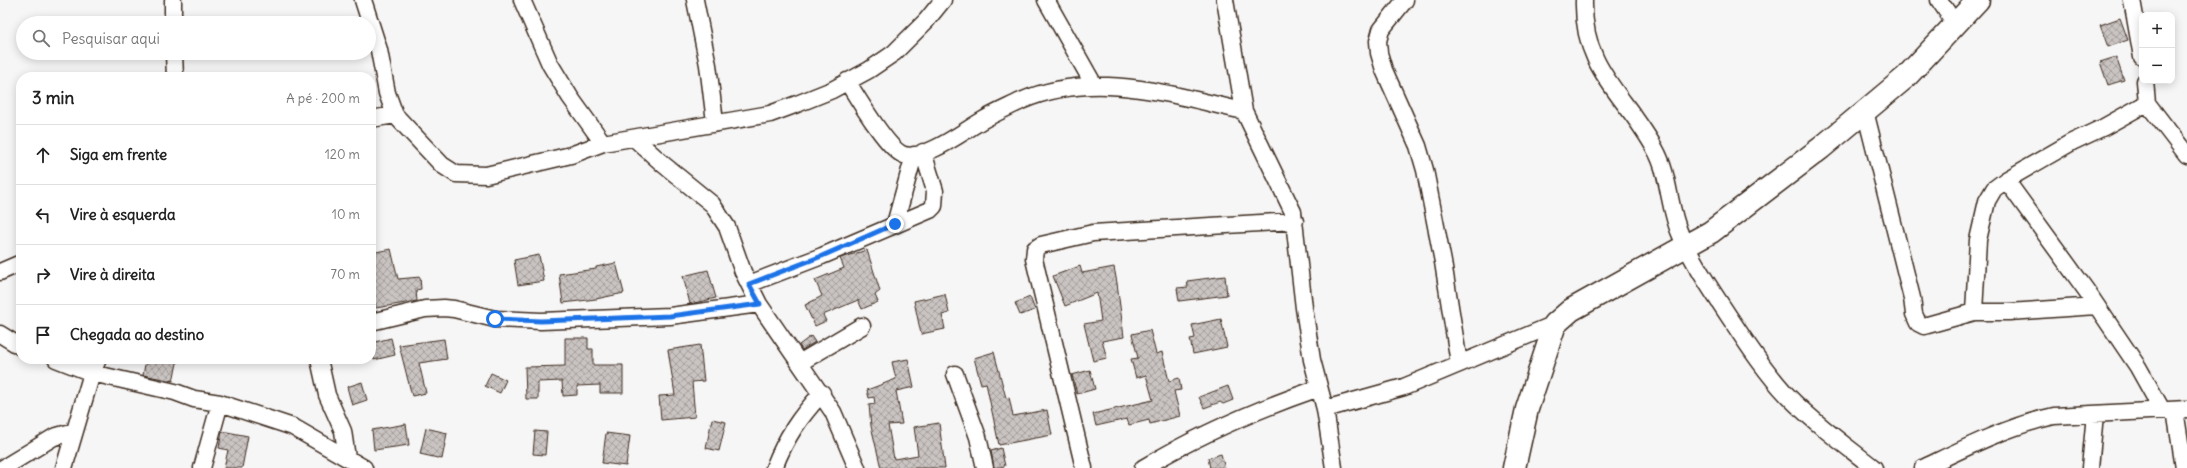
<!DOCTYPE html>
<html lang="pt">
<meta charset="utf-8">
<style>
:root{--surface:#fff;--page:#f6f6f6;--text:#222;--muted:#767676;--line:#e0e0e0}
body{margin:0;font-family:Delius,sans-serif;background:var(--page);color:var(--text)}
.controls{position:absolute;right:12px;top:12px;display:grid;overflow:hidden;border-radius:8px;box-shadow:0 2px 10px #0003}
.controls button{width:36px;height:36px;display:grid;place-items:center;padding:0;border:0;border-bottom:1px solid var(--line);background:var(--surface);color:var(--text);font:20px sans-serif}
.stop{position:absolute;width:12px;height:12px;margin:-9px;border:3px solid #1a73e8;border-radius:50%;background:#fff}
.stop.end{background:#1a73e8;border-color:#fff;box-shadow:0 1px 4px #0008}
.list{margin:0;padding:0;list-style:none}
h2{display:flex;justify-content:space-between;align-items:center;height:52px;margin:0;padding:0 16px;font-size:17px}
h2 small{font-size:13px;font-weight:400;color:var(--muted)}
.list li{display:grid;grid-template-columns:26px 1fr auto;gap:12px;align-items:center;box-sizing:border-box;height:60px;padding:0 16px;border-top:1px solid var(--line)}
.list b{display:block;font-size:15px;white-space:nowrap}
.list em{font-size:13px;font-style:normal;color:var(--muted)}
.icon{flex:none;width:22px;height:22px;fill:none;stroke:currentColor;stroke-width:2;stroke-linecap:round;stroke-linejoin:round}
.map{position:relative;flex:none;width:2187px;height:468px;overflow:hidden}
.search{position:absolute;background:var(--surface);box-shadow:0 2px 10px #0003;left:16px;top:16px;width:360px;height:44px;display:flex;align-items:center;gap:10px;box-sizing:border-box;padding:0 14px;border-radius:22px;color:var(--muted);font-size:15px}
.panel{position:absolute;background:var(--surface);box-shadow:0 2px 10px #0003;left:16px;top:72px;width:360px;height:292px;border-radius:16px}
.map>svg:first-child{display:block}
</style>
<div class="map">
<svg width="2187" height="468" viewBox="0 0 2187 468">
<defs>
<pattern id="building-cross-hatch" width="8" height="8" patternUnits="userSpaceOnUse"><rect width="8" height="8" fill="#c9c3c1"/><path d="M0 0l8 8M0 8l8-8" fill="none" stroke="#a49f9c"/></pattern>
</defs>
<rect width="100%" height="100%" fill="#f7f6f6"/>
<filter id="ink" filterUnits="userSpaceOnUse"><feTurbulence type="fractalNoise" baseFrequency=".025" numOctaves="2"/><feDisplacementMap in="SourceGraphic" scale="8" xChannelSelector="R" yChannelSelector="G"/><feConvolveMatrix kernelMatrix="1 2 1 2 8 2 1 2 1" color-interpolation-filters="sRGB"/></filter>
<g filter="url(#ink)">
<path fill="url(#building-cross-hatch)" stroke="#3b2a1e" d="M2120 18 2128 40 2108 47 2100 25Z
M2116 57 2124 80 2108 85 2100 62Z
M391 249 398 279 420 277 421 289 416 290 417 301 376 308 373 296 371 297V253Z
M867 250 880 291 875 295 878 302 862 309 858 300 823 315 826 321 815 326 805 305 822 296 815 280 844 268 840 258Z
M539 255 544 281 518 285 514 260Z
M616 263 624 293 596 299 563 303 559 274 596 269V267Z
M1080 266 1082 273 1114 267 1117 283 1124 337 1102 341 1107 358 1093 361 1084 324 1101 321 1097 293 1065 306 1053 276Z
M708 270 716 298 690 304 683 276Z
M1225 276 1227 295 1179 301 1177 288 1188 287 1187 281Z
M945 294 949 313 942 315 945 329 921 334 914 301Z
M1030 297 1035 310 1020 315 1015 303Z
M1221 319 1227 347 1193 354 1190 339 1195 338 1192 325Z
M1150 330 1156 354 1162 352 1169 381 1179 378 1181 390 1174 391 1180 416 1150 424 1149 420 1129 425 1127 419 1096 426 1093 414 1153 400 1146 375 1136 378 1131 359 1138 358 1132 334Z
M811 336 815 342 802 350 799 345Z
M391 338 395 355 374 360 371 343Z
M565 338H588V349H593V365H623V393H600V385L577 386V395L563 396 562 381 538 382V399H526L525 367 565 366Z
M444 339 447 359 419 363 426 393 412 396 399 345Z
M700 345 704 381 692 382 695 417 661 420 659 396 675 395 668 350Z
M994 352 1006 398 1009 397 1013 416 1047 410 1052 435 999 445 986 383 981 384 974 358Z
M146 359H178L173 381 143 375Z
M908 359 914 387 896 391 902 424 888 425 894 459 918 455 914 427 939 423 945 468H881L871 426 869 405 875 404 874 397 869 398 867 390 896 379 892 362Z
M1090 370 1095 389 1077 394 1072 375Z
M491 373 506 380 500 393 485 386Z
M362 382 367 400 352 405 347 387Z
M1228 386 1233 400 1223 404 1220 402 1204 408 1199 397Z
M712 419 726 422 719 451 706 448Z
M406 424 409 445 374 450 372 430Z
M426 428 447 433 442 459 420 454Z
M222 431 248 436 242 468H224L228 450 219 448Z
M535 431 547 432 545 455 533 454Z
M606 433 630 436 626 466 602 463Z
M1001 448 1005 466 994 468 991 451Z
M1221 454 1225 468H1210L1208 458Z"/>
<g fill="none" stroke-linecap="round" stroke-linejoin="round">
<g stroke="#3b2a1e" stroke-width="19">
<path id="street" d="M363 0 379 50 387 93 395 115 442 165 456 174 486 175 571 155 603 143 770 114 797 104 832 90 869 70 894 53 926 21 943 0
M522 0 550 64 570 97 603 143
M695 0 708 65 715 122
M1046 0 1094 85
M1225 0 1244 111 1293 212 1304 308 1312 360 1325 409 1334 468
M1405 0 1381 30 1378 41 1379 53 1384 70 1418 146 1425 170 1443 262 1459 363
M1584 0C1582 70 1625 94 1655 149 1670 175 1668 208 1681 236 1695 266 1714 294 1732 321 1749 347 1767 374 1788 396 1814 423 1845 445 1874 468
M1939 0 1956 25
M2132 0 2142 57
M173 23V0
M174 53 175 77
M847 81C857 97 888 150 904 155 925 161 965 130 983 120 995 113 1009 107 1021 101 1095 69 1171 95 1244 111
M2145 81 2147 103 2187 155
M1865 111 1912 298 1914 314 1918 323 1924 326 1974 312H2009L2096 306
M371 119 395 115
M634 138 664 165 712 204 727 227 743 272 759 304 833 412 857 468
M2006 180 2086 290 2138 367 2162 410
M895 224 914 155
M0 272 21 263
M749 284 822 256 930 210 934 206 935 191 923 152
M1974 312 1978 240 1987 201 1994 189 2006 180 2072 142 2104 127 2147 103
M371 322 425 309 444 308 454 309 495 319 541 321 670 316 759 304
M0 334 21 347
M56 359 92 373 175 392 194 399 220 403 293 427 364 468
M319 359 327 395 343 431 347 458
M801 362 862 326
M955 374 978 437 985 468
M1325 409 1404 387 1555 324
M2175 410 2184 468
M3 468 54 437 75 431
M64 468 92 373 98 359
M202 468 220 403
M774 468C786 437 799 418 822 393
M1084 468 1034 259 1035 249 1041 245 1093 233 1295 221
M1143 468C1198 435 1258 409 1319 388
M1923 468C1965 448 2008 426 2054 416L2187 409
M2090 468 2095 414"/>
</g>
<g stroke="#3b2a1e" stroke-width="25">
<path id="secondary" d="M1514 468 1527 409 1555 324 1571 310 1711 232 1821 148 1906 77 1978 0"/>
</g>
<use href="#street" stroke="#fff" stroke-width="16"/>
<use href="#secondary" stroke="#fff" stroke-width="22"/>
</g>
</g>
<g fill="none" stroke-linecap="round" stroke-linejoin="round" filter="url(#ink)">
<path stroke="#1a73e8" stroke-width="5" d="M495 319 541 321 670 316 760 304 749 284 822 256 895 224"/>
</g>
</svg>
<div class="controls">
<button>+</button>
<button>−</button>
</div>
<div class="stop" style="left:495px;top:319px"></div>
<div class="stop end" style="left:895px;top:224px"></div>
<div class="search"><svg class="icon" aria-label="search" viewBox="0 0 24 24"><circle cx="10" cy="10" r="6"/><path d="M15 15l6 6"/></svg>Pesquisar aqui</div>
<section class="panel">
<h2>3 min<small>A pé · 200 m</small></h2>
<ul class="list">
<li><svg class="icon" aria-label="ahead" viewBox="0 0 24 24"><path d="M12 20V5M6 11l6-6 6 6"/></svg><div><b>Siga em frente</b></div><em>120 m</em></li>
<li><svg class="icon" aria-label="left" viewBox="0 0 24 24"><path d="M17 20v-9H6M10 6l-5 5 5 5"/></svg><div><b>Vire à esquerda</b></div><em>10 m</em></li>
<li><svg class="icon" aria-label="right" viewBox="0 0 24 24"><path d="M7 20v-9h11M14 6l5 5-5 5"/></svg><div><b>Vire à direita</b></div><em>70 m</em></li>
<li><svg class="icon" aria-label="arrive" viewBox="0 0 24 24"><path d="M6 21V4h12l-3 4 3 4H6"/></svg><div><b>Chegada ao destino</b></div></li>
</ul>
</section>
</div>
